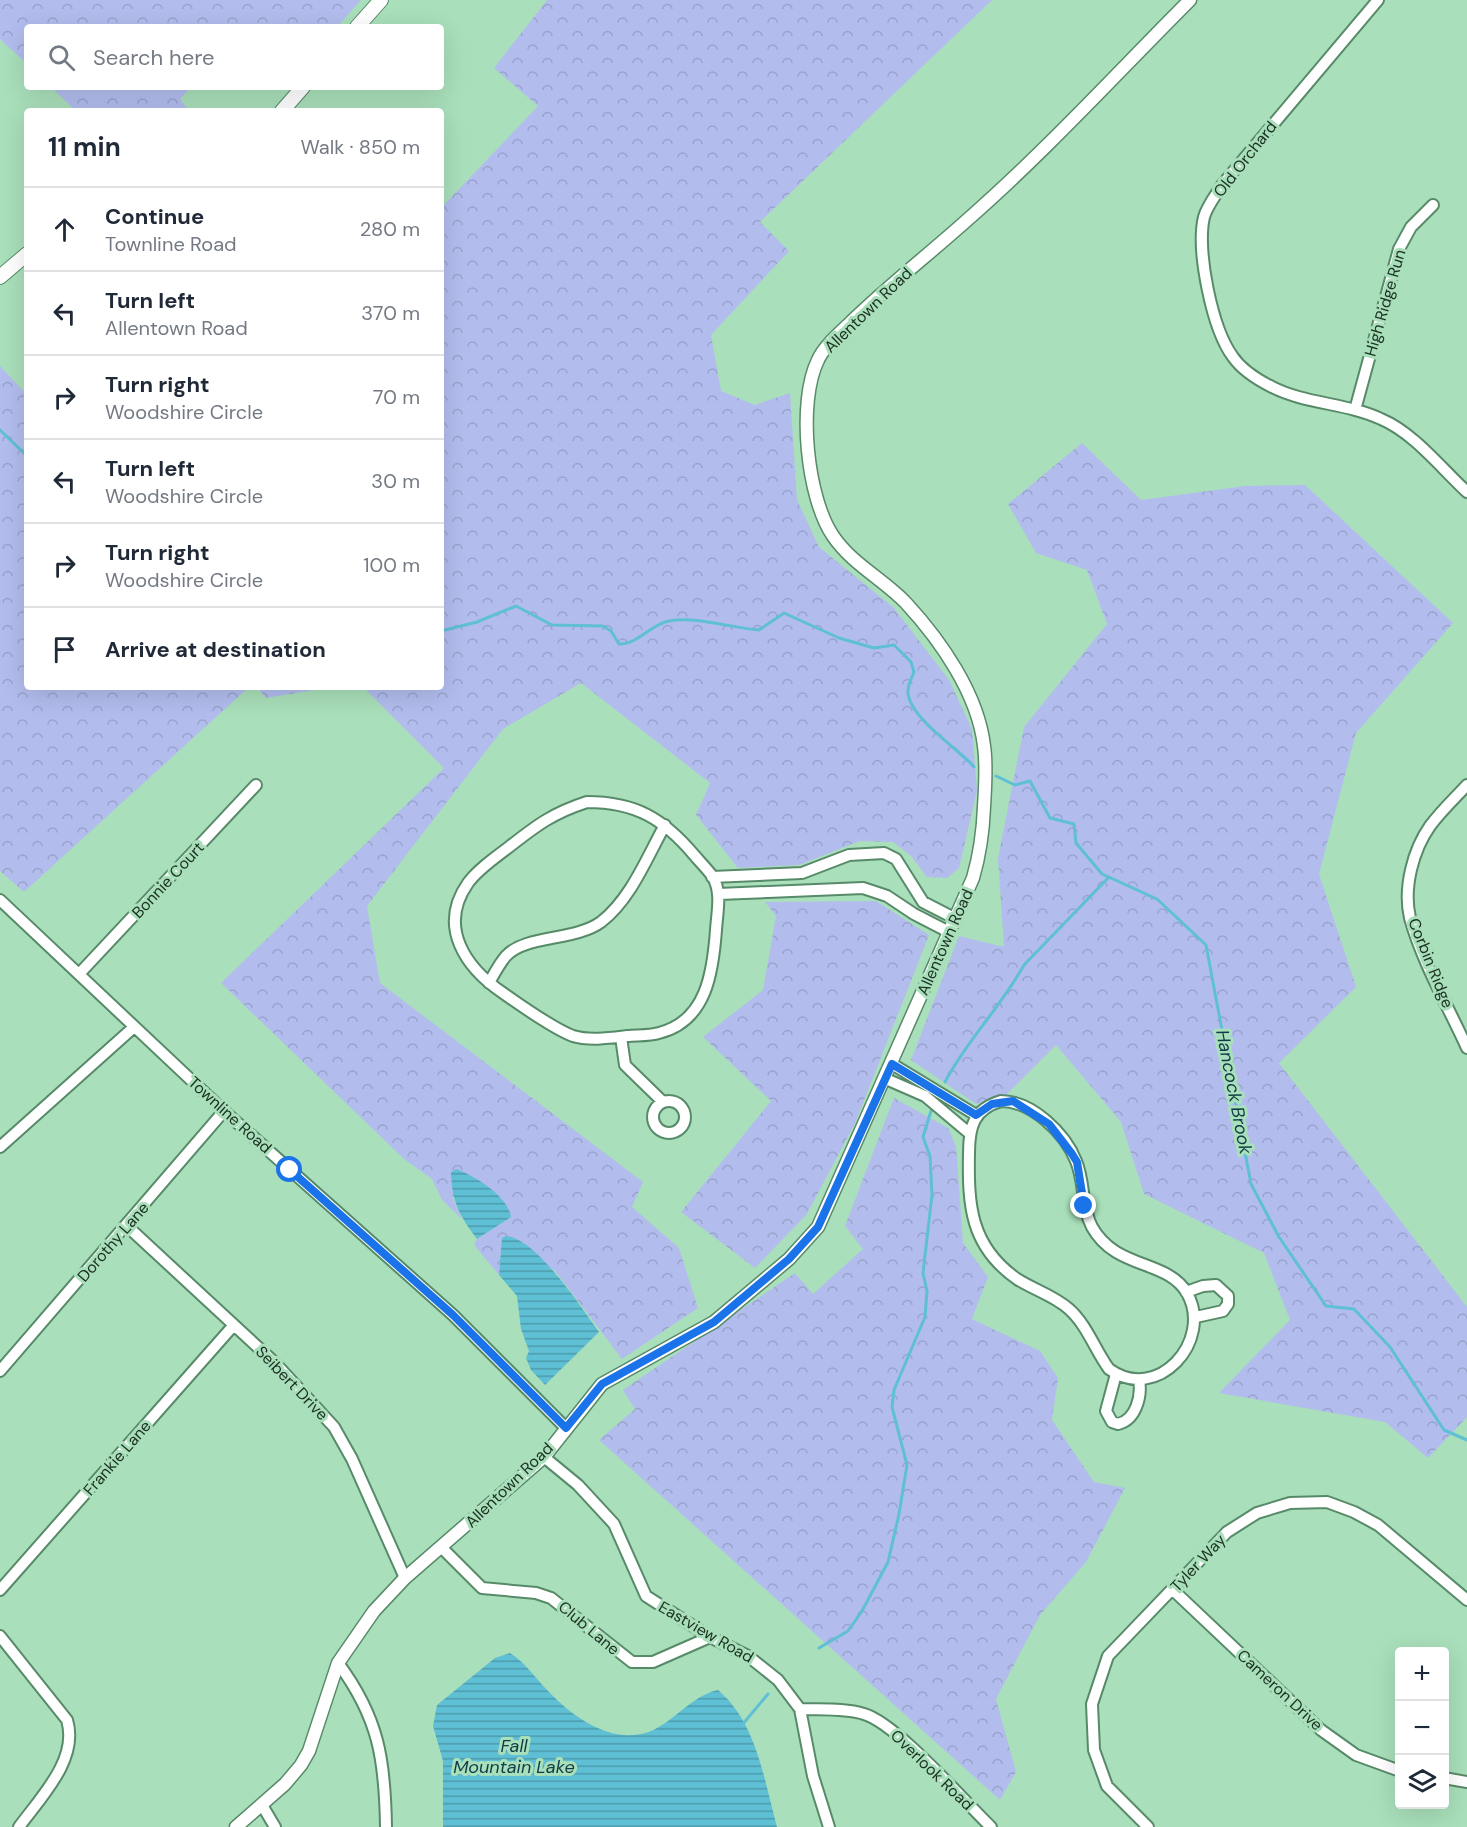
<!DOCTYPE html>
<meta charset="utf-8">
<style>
:root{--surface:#fff;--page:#f6f6f7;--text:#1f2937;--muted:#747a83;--line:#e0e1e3}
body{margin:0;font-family:"DM Sans",sans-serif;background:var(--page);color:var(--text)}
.controls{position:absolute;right:18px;bottom:18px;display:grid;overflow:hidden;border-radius:6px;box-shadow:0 6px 24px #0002}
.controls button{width:54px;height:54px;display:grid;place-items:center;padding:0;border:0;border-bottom:2px solid var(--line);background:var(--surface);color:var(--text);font:30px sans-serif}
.stop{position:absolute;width:18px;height:18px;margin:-14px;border:4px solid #1a73e8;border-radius:50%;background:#fff}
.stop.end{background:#1a73e8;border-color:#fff;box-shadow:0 2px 6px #0008}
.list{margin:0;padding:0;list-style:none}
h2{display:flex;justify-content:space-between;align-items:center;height:78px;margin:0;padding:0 24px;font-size:26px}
h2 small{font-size:20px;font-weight:400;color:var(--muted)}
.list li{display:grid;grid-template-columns:39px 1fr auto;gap:18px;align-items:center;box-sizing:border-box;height:84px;padding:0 24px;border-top:2px solid var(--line)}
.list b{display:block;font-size:22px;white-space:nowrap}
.list p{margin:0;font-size:20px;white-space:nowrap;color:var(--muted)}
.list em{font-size:20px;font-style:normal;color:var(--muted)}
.icon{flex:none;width:33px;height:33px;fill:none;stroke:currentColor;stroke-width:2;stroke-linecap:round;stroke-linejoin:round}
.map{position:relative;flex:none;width:1467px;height:1827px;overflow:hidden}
.search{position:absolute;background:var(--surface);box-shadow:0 6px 24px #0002;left:24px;top:24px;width:420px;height:66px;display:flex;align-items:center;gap:15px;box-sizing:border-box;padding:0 21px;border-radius:6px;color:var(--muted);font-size:22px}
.panel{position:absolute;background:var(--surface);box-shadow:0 6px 24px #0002;left:24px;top:108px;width:420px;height:582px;border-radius:6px}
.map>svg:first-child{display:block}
</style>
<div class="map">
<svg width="1467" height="1827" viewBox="0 0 1467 1827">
<defs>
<pattern id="forest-crowns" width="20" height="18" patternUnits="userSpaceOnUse" patternTransform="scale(1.5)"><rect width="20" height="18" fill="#b2bdee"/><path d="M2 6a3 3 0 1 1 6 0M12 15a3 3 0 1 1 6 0" fill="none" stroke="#98a3cc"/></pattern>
<pattern id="water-rules" width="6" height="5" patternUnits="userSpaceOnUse" patternTransform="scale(1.5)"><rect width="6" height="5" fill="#5ebfd5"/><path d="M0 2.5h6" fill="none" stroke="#4d9cac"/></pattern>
</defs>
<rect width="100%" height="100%" fill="#a9dfba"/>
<path fill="url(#forest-crowns)" d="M0 0H361L337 27H27V64L0 39Z
M547 0H992L760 222 789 251 711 335 721 391 755 405 790 393 797 500 819 547 894 608 949 680 972 729 977 791 959 868 947 878 927 877 911 856 893 842 860 841 799 865 738 868 696 815 710 783 581 683 503 729 367 906 380 983 643 1182 632 1207 679 1248 698 1308 622 1359 555 1271 502 1238 499 1275 474 1245 477 1239 511 1217 452 1196 462 1219 442 1200 432 1179 404 1159 221 983 444 768 363 687H441V208L538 106 494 68Z
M51 87H191L180 99 189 111H76Z
M0 366 27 395V687H249L24 892 0 871Z
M1082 443 1141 500 1245 486 1305 485 1453 623 1356 733 1319 874 1356 987 1279 1063 1467 1307V1417L1428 1458 1385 1422 1219 1393 1290 1320 1264 1253 1144 1194 1121 1122 1056 1045 1006 1095 976 1104 911 1060 959 936 1004 947 998 858 1024 727 1107 624 1087 570 1036 553 1008 504Z
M257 687H332L266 698Z
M876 901 929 935 856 1121 807 1214 755 1268 681 1212 771 1101 703 1037 763 990 776 916 765 902Z
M894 1098 948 1128 956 1146 963 1243 988 1277 972 1319 1040 1351 1058 1378 1052 1420 1094 1482 1125 1488 1086 1562 1040 1615 996 1699 1016 1772 1000 1800 599 1440 635 1409 623 1390 795 1273 813 1294 863 1249 845 1226Z"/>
<path fill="url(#water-rules)" d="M456 1169C475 1176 508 1196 511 1217L477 1239C459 1215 452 1202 451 1172Z
M506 1236C536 1238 581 1307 599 1332L545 1385 531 1370 526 1358 529 1351 521 1329 517 1296 499 1275 502 1238Z
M510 1653C527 1664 535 1678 549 1692 575 1719 614 1746 651 1731 675 1721 691 1696 718 1690 757 1723 764 1780 777 1827H443V1761L433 1726 437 1705 495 1658Z"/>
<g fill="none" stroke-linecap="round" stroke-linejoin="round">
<path stroke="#5ebfd5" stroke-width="3" d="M0 430 27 456
M441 631 477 622 516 606 552 625 603 626 611 631 619 644C637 645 651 624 669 621 698 616 730 628 759 630L784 613 839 638 874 648 894 645 911 662 914 672C911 679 907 686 908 694 912 720 958 748 974 767
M996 776 1015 785 1030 781 1050 818 1074 824 1076 843 1102 874 1157 899 1206 945 1251 1184 1279 1237 1326 1306 1354 1309 1390 1347 1444 1430 1467 1440
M945 1082C967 1040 1001 1007 1024 965L1109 877
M819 1648 848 1631 862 1611 888 1562 899 1514 907 1465 892 1407 894 1390 925 1317 927 1291 923 1273 932 1195 930 1156 923 1137 931 1111
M742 1725 768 1694"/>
<g stroke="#578a69" stroke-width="14">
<path id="minor" d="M1378 0 1222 185C1216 195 1207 206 1204 217 1196 250 1212 329 1233 357 1242 370 1258 380 1272 387 1305 404 1347 403 1381 419 1414 433 1441 468 1467 492
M1355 410 1399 249 1411 227 1433 205
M1467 785C1455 798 1441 811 1430 826 1413 850 1403 888 1410 918 1422 962 1448 1006 1467 1048
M587 802C636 802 664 819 695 856 701 863 708 870 713 877 722 893 717 913 716 930 713 971 707 1021 659 1033 649 1036 637 1035 627 1036 610 1038 589 1041 573 1036 554 1029 520 1005 503 993 466 968 437 927 468 883 478 869 496 857 509 847 537 825 553 813 587 802Z
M712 877 802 873 849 855 884 853 896 859 923 902 956 919
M719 894 863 888 887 896 914 914 949 932
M0 900 224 1111 453 1315 566 1428
M79 974 256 785
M489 983C494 974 499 964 506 956 525 935 575 941 601 922 631 899 647 857 665 825
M621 1037 625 1065 663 1102
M892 1064 976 1115
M886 1079 925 1096 969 1133
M653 1117a16 16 0 1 1 32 0a16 16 0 1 1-32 0Z
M1001 1101C1032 1101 1065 1133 1076 1161 1085 1182 1081 1206 1092 1227 1116 1270 1167 1259 1187 1293 1214 1341 1157 1404 1109 1369 1095 1350 1087 1325 1069 1309 1053 1295 1034 1290 1017 1279 970 1246 968 1205 969 1153 969 1126 974 1109 1001 1101Z
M0 1147 134 1027
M127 1226 275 1363 334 1427 352 1459 405 1578
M1186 1292 1203 1286 1216 1285 1228 1296V1304L1223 1311 1196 1317
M0 1371 224 1111
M1116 1374 1106 1411 1112 1422 1118 1424C1136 1420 1142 1396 1139 1380
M544 1457 578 1485 614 1524 646 1596 710 1637 748 1656 778 1680 800 1709 813 1776 829 1827
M442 1548 482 1588 536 1593 551 1598 632 1662H653L710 1637
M0 1590 233 1326
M1173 1590 1321 1730 1356 1755 1400 1771
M0 1636 67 1720C79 1759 41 1797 19 1827
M338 1663C379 1718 385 1760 386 1827
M800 1709C821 1710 844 1708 864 1714 896 1723 964 1801 991 1827
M1444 1778 1467 1782
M262 1805 275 1827
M1148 1827 1107 1786 1094 1750 1092 1704 1108 1656 1227 1532 1257 1513 1290 1503 1327 1502 1354 1512 1378 1525 1467 1600"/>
</g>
<g stroke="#578a69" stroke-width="15">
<path id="tertiary" d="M236 1827 285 1784 301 1765 309 1751 338 1663 374 1611 405 1578 544 1457 602 1384 714 1322 789 1259 818 1227 973 878C980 854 983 831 984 807 985 787 987 766 984 746 978 694 941 641 906 603 883 579 852 564 833 536 807 498 797 402 818 360 824 346 840 333 850 323 887 287 928 255 966 221 1045 152 1116 74 1190 0"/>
</g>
<g stroke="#578a69" stroke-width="16">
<path id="secondary" d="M357 27 381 0
M282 111 303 87
M0 277 27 254"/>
</g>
<use href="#minor" stroke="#fff" stroke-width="10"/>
<use href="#tertiary" stroke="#fff" stroke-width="12"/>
<use href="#secondary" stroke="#fff" stroke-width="14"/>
</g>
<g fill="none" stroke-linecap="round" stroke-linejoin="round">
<path stroke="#1a73e8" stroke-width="8" d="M290 1170 453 1315 566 1428 602 1384 714 1322 789 1259 818 1227 892 1064 976 1115 992 1104 1013 1101 1049 1124 1072 1154 1077 1162 1084 1206"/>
</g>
<g text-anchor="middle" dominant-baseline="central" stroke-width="6" stroke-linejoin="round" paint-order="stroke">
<g font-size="16" fill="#1b3022" stroke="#a9dfba">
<text transform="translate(1245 159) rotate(-52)">Old Orchard</text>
<text transform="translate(1385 303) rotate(-74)">High Ridge Run</text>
<text transform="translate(868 310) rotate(-44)">Allentown Road</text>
<text transform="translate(168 880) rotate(-47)">Bonnie Court</text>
<text transform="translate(945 942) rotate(-66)">Allentown Road</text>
<text transform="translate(1431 963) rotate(68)">Corbin Ridge</text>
<text transform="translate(230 1115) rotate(42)">Townline Road</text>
<text transform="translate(113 1242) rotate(-49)">Dorothy Lane</text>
<text transform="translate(292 1383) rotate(46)">Seibert Drive</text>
<text transform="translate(117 1458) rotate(-49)">Frankie Lane</text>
<text transform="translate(509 1485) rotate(-44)">Allentown Road</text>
<text transform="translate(1198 1563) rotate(-47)">Tyler Way</text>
<text transform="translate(589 1628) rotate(40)">Club Lane</text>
<text transform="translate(706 1632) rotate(30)">Eastview Road</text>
<text transform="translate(1280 1690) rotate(43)">Cameron Drive</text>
<text transform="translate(932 1770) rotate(44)">Overlook Road</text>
</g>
<g font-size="18" font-style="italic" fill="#0f3c46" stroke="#a9dfba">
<text transform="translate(1234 1092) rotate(79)">Hancock Brook</text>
<text x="514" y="1746">Fall<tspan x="514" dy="21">Mountain Lake</tspan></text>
</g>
</g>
</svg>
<div class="controls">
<button>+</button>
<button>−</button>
<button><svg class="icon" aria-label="layers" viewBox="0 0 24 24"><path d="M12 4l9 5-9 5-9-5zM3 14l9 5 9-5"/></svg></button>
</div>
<div class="stop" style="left:290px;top:1170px"></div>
<div class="stop end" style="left:1084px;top:1206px"></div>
<div class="search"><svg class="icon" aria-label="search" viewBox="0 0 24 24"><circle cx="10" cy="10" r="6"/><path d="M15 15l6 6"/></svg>Search here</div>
<section class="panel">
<h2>11 min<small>Walk · 850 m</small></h2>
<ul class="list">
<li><svg class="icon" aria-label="ahead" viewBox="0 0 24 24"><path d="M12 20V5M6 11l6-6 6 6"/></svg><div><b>Continue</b><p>Townline Road</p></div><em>280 m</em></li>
<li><svg class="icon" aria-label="left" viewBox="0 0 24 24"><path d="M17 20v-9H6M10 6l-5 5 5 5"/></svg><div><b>Turn left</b><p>Allentown Road</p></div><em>370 m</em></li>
<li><svg class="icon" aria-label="right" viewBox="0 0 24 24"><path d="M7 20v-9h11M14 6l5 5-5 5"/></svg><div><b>Turn right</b><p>Woodshire Circle</p></div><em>70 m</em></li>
<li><svg class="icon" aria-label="left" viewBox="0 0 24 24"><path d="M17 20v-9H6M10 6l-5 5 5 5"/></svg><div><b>Turn left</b><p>Woodshire Circle</p></div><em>30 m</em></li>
<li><svg class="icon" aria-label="right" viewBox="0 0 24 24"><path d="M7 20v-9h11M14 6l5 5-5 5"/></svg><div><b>Turn right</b><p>Woodshire Circle</p></div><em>100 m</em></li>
<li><svg class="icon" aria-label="arrive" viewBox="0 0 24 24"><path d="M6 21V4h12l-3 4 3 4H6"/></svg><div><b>Arrive at destination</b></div></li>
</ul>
</section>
</div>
